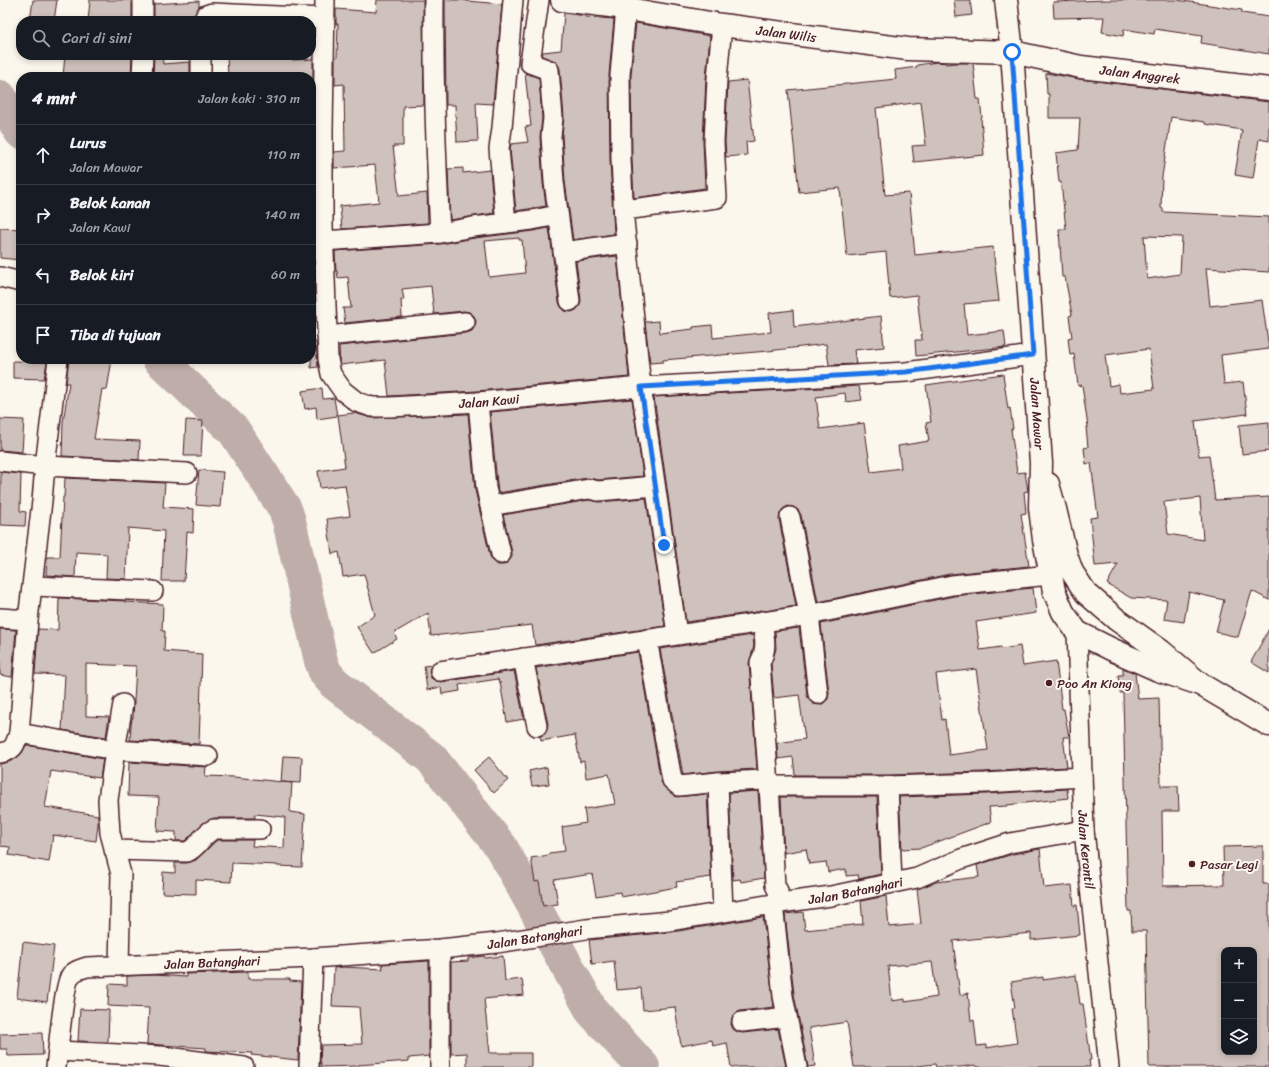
<!DOCTYPE html>
<html lang="id">
<meta charset="utf-8">
<style>
:root{--surface:#171b24;--page:#242831;--text:#f1f3f6;--muted:#9ea1a6;--line:#363941}
body{margin:0;font-family:Sriracha,sans-serif;background:var(--page);color:var(--text)}
.controls{position:absolute;right:12px;bottom:12px;display:grid;overflow:hidden;border-radius:8px;box-shadow:0 2px 6px #0003}
.controls button{width:36px;height:36px;display:grid;place-items:center;padding:0;border:0;border-bottom:1px solid var(--line);background:var(--surface);color:var(--text);font:20px sans-serif}
.stop{position:absolute;width:12px;height:12px;margin:-9px;border:3px solid #1a73e8;border-radius:50%;background:#fff}
.stop.end{background:#1a73e8;border-color:#fff;box-shadow:0 1px 4px #0008}
.list{margin:0;padding:0;list-style:none}
h2{display:flex;justify-content:space-between;align-items:center;height:52px;margin:0;padding:0 16px;font-size:17px}
h2 small{font-size:13px;font-weight:400;color:var(--muted)}
.list li{display:grid;grid-template-columns:26px 1fr auto;gap:12px;align-items:center;box-sizing:border-box;height:60px;padding:0 16px;border-top:1px solid var(--line)}
.list b{display:block;font-size:15px;white-space:nowrap}
.list p{margin:0;font-size:13px;white-space:nowrap;color:var(--muted)}
.list em{font-size:13px;font-style:normal;color:var(--muted)}
.icon{flex:none;width:22px;height:22px;fill:none;stroke:currentColor;stroke-width:2;stroke-linecap:round;stroke-linejoin:round}
.map{position:relative;flex:none;width:1269px;height:1067px;overflow:hidden}
.search{position:absolute;background:var(--surface);box-shadow:0 2px 6px #0003;left:16px;top:16px;width:300px;height:44px;display:flex;align-items:center;gap:10px;box-sizing:border-box;padding:0 14px;border-radius:16px;color:var(--muted);font-size:15px}
.panel{position:absolute;background:var(--surface);box-shadow:0 2px 6px #0003;left:16px;top:72px;width:300px;height:292px;border-radius:16px}
.map>svg:first-child{display:block}
</style>
<div class="map">
<svg width="1269" height="1067" viewBox="0 0 1269 1067">
<rect width="100%" height="100%" fill="#fbf7ec"/>
<filter id="ink" filterUnits="userSpaceOnUse"><feTurbulence type="fractalNoise" baseFrequency=".025" numOctaves="2"/><feDisplacementMap in="SourceGraphic" scale="8" xChannelSelector="R" yChannelSelector="G"/><feConvolveMatrix kernelMatrix="1 2 1 2 8 2 1 2 1" color-interpolation-filters="sRGB"/></filter>
<g filter="url(#ink)">
<g fill="none" stroke-linecap="round" stroke-linejoin="round">
<path stroke="#bfadaa" stroke-width="34" d="M0 97 21 132
M159 359 234 431 285 509 289 521 321 661 325 672 334 683 431 758 501 847 592 1011 643 1067"/>
</g>
<path fill="#cfc2bc" stroke="#4a1f2b" fill-rule="evenodd" d="M33 0H57L54 21H30Z
M90 0H132V21H88Z
M377 0H423L424 105 403 106V146H393L399 196 427 193 428 223 342 229 340 206 379 202 375 165 334 168V152L345 151 344 84 335 85V58L337 57 338 24H336V9L376 12Z
M445 0H466V1L502 4 493 104 476 103 478 141 457 142 455 105H446Z
M954 0H970L972 15 956 17Z
M1107 0H1177L1242 10V13L1269 17V54L1201 43 1202 36 1155 29 1154 34 1124 29 1123 36 1102 32 1104 17 1054 18 1053 2Z
M199 1V7L193 18H180V21H154V4Z
M564 13 586 16V17L614 19 609 75 610 160 614 234 573 240 565 181 562 136 564 117 560 69 557 63 553 60 542 56 543 52 561 50Z
M636 23 710 36 706 78 703 141 705 188 634 198 632 159 631 75Z
M65 55H132L131 77H63Z
M154 55H162L163 64 190 62V77H153Z
M227 55H256L257 58 291 56V60L313 59V86H311V77H228Z
M937 62 946 63V64L956 63H973L977 99H980L982 118H981L984 155 914 162 912 146 926 145 921 102 876 108 885 195 909 193 915 255 993 247 999 301 964 304 967 335 1004 331 1006 347 916 356 915 340H922L917 295 890 298 886 252 847 256 840 188 799 192 788 90 896 79 895 70 917 67V65Z
M525 73 539 78 542 118 540 137 543 183 546 206 516 211 510 149 511 144 528 142 525 127 531 126Z
M1046 73 1079 79 1269 102V141L1259 139 1253 178 1235 175 1242 130 1205 124V122L1171 117 1162 177 1161 208H1163V212L1269 217V272L1206 268 1210 306 1262 300 1269 349 1221 355 1224 384 1243 382 1247 414 1195 421 1199 456 1209 455 1215 500 1269 497V600L1252 591 1238 637 1216 632 1224 600 1189 592 1184 622 1164 619 1167 600 1131 598 1107 584 1118 564 1095 566 1090 518 1098 517 1091 463 1086 464 1084 448 1088 447 1086 427H1088L1082 385 1078 386 1074 354 1070 355 1068 338 1072 337 1069 316 1072 315 1065 277H1062L1059 229H1066L1061 182H1059L1056 153 1078 150 1080 118H1049V94H1047ZM1144 236 1182 237 1180 274 1147 279ZM1149 349 1154 389 1120 393 1119 384 1109 386 1105 355ZM1200 498 1203 540 1168 534 1164 502Z
M747 80 754 141 746 142 747 155 726 157 725 142 728 82Z
M463 168V173L490 170 494 213 450 220 448 169Z
M0 228 21 229V260L0 258Z
M549 228 559 302 561 307 565 311 571 312 576 310 580 305 581 300 576 261 617 256 629 377 477 391 389 396 385 360 340 365 339 346 466 333 472 331 475 326 476 321 474 316 469 312 464 311 434 314 431 286 402 289 404 300H401L402 317 345 323 343 308H351L348 277 338 278 337 271H336L335 251 441 244 475 238 533 231ZM519 238V240H522L525 273 489 277 485 241Z
M311 255H313L314 273 311 274Z
M793 310 794 327 881 316 884 347 854 350 856 364 829 365 826 344 768 351 663 360V362L650 363 645 322 659 321 660 333 693 329V327L712 325 713 338 771 332 769 313Z
M311 342H316L318 367 311 368Z
M69 359H112L107 390 102 389 94 439 140 441 139 460 62 456 63 422 69 383H66Z
M13 361 47 362 44 379 13 378Z
M1003 374 1008 409 1010 408 1013 429H1011L1017 473 1025 472 1028 491 1024 492 1026 513 1021 514 1029 566 950 574 818 602 801 515 798 510 793 507 788 506 783 509 780 514 779 519 796 606 765 611 760 610 756 612 686 622 654 397 859 386 862 400 846 402 845 393 816 397 820 429 864 423 871 472 901 468 898 446 929 441 926 423 931 422 926 385Z
M322 388 323 399 334 398 337 416 317 419 316 407 305 409 302 391Z
M632 399 643 476 599 480 587 478 498 493 490 412Z
M354 413 372 418 468 414 475 490 490 556 493 562 498 565H504L508 562 512 557V552L503 515 589 500 599 502 646 498 665 626 535 645 532 625 431 636 428 613 394 633 397 639 374 653 357 627 375 615 364 574 343 577 339 552 332 554 327 519 350 516 345 485 320 488 318 471 345 467 338 415Z
M0 419 24 420 22 452 0 450Z
M186 420 203 421 201 456H184Z
M1269 422V451L1242 454 1239 425Z
M199 470 223 472 220 507 196 505Z
M1 472 21 474 20 511 26 512 25 526 0 525Z
M65 478 165 483 163 507 194 509 193 533 187 532 184 581H162L164 531 128 528 126 579 106 578 107 554 76 552 75 577 46 575 47 557H60L63 497H64Z
M1033 588 1036 613 976 622 980 650 1001 647 1002 649 1020 646 1023 666 1056 661 1062 709H1064L1069 737H1063L1067 767 984 772 888 775H795L793 757 778 759 777 743 805 739 799 695 774 698 771 664 776 649 775 631 799 628 807 695 809 700 813 704 820 705 824 703 828 699 829 693 821 624 954 596ZM976 669 988 750 949 755 945 719 942 720 936 674Z
M59 598 125 601V602L163 604 162 631H165L164 651 202 654 199 744 130 740 131 725 132 718H133L136 666 86 664V716L109 717 106 737 62 730 65 675 35 674 38 629 58 630Z
M0 629 16 630 12 677 0 675Z
M1269 629V673L1251 662Z
M753 635 754 646 749 663 757 769 718 771 683 775 660 649Z
M638 652 661 782 665 788 676 797 707 794 711 877 676 882 677 887 621 897 620 892 596 896 592 874 554 880 558 904 543 906 539 881 535 882 531 858 549 855V853L565 851 562 827 586 823 584 809 615 804 609 774 586 778 584 761 580 762 575 735 541 741 540 736 545 734 547 730 548 724 536 668Z
M431 665 429 672 431 678 436 681 441 682 514 671 524 719 507 722 500 682H499L498 679 459 685 460 691 442 694 441 687 427 690 424 666Z
M1123 668 1135 673 1138 699 1159 698 1161 786H1178L1179 811H1162L1163 886 1224 885 1223 847 1263 846V884H1269V1067H1149L1146 931H1132L1131 911H1128L1123 693H1120L1118 675H1123ZM1224 950H1254V1052H1224Z
M26 745 103 759 100 778 51 771 45 807 98 815V825L96 841 53 835 49 862 9 855 10 847 0 846V764L8 762 17 758 22 753Z
M283 756 302 757 301 783 281 782Z
M489 757 508 780 494 793 474 770Z
M129 762 206 767 205 776 234 777 292 783 290 812 305 814 302 867 277 866V865L232 863 231 882 196 880V894L162 893 163 872 175 873V863H187L196 860 217 840H253L252 846 284 848 285 817 255 814V818H214L203 823 185 841H176V832L157 831 159 797 128 796Z
M547 767 549 784 532 786 529 771Z
M1067 789 1068 798 1007 805V806L989 807 991 822 921 848 902 849 899 797 986 794Z
M758 791 764 878 741 882 740 879 733 880 729 793Z
M781 797H877L881 874 859 879 858 875 846 876V869L828 872 826 862 809 864 806 849 784 853Z
M1040 849 1044 888 1072 885 1074 906 1077 905 1080 935 1031 940V933L953 941 960 995 968 993 971 1021 974 1020 977 1046 986 1045V1048L1017 1043 1012 1008H1015L1011 982 1043 977V980L1076 975 1080 1004H1083L1091 1060H1089L1090 1067H977L976 1065 961 1067H936L935 1064 909 1067H854L847 1022 809 1028 815 1066 808 1067 794 994 785 914 803 912 805 930 863 924 861 901 886 896 889 927 921 924 917 889 936 882 979 877 977 865 1013 854ZM932 962 937 997 905 1002V999L892 1001 888 966Z
M763 917 774 1007 740 1011 736 1013 732 1017 731 1024 733 1029 737 1032 743 1033 778 1029 786 1067H731L727 1043 713 1046 712 1040 681 1046 675 1007 643 1010 641 988 617 990 614 961 592 964 589 940 672 932Z
M23 942 54 946 47 1002 17 998Z
M484 956 485 958 503 956 505 981 522 979 524 995 484 999 490 1053H531V1067H467V1053L451 1054V962L468 961V958Z
M429 961V1056L409 1058V1061L358 1065V1066L321 1067V1062H320L321 1045 362 1044 359 1007 332 1006 334 968 343 967 383 969 382 964Z
M248 972V979H290V981L301 982 298 1060 251 1055 252 1053 206 1051V1048L147 1044 149 1008 108 1006 109 984 127 985V976L154 975 186 977V974Z
M80 1009 109 1010 108 1042 78 1041Z
M42 1033 43 1055 8 1056 7 1049H0V1034Z"/>
<g fill="none" stroke-linecap="round" stroke-linejoin="round">
<g stroke="#4a1f2b" stroke-width="22">
<g id="street">
<path id="s1" d="M325 0 323 130V225L328 359 331 374 343 391 357 402 372 407H390L478 402 641 387 906 372 1033 355"/>
<path d="M539 0 530 63 549 70 553 118 551 136 554 182 570 301"/>
<path d="M626 8 620 75 621 159 624 220 641 387 677 634"/>
<path d="M143 21V0"/>
<path d="M203 21 206 15 212 13 325 18"/>
<path d="M142 77 143 55"/>
<path d="M201 77V55"/>
<path d="M624 210 717 198 714 142 717 79 722 25"/>
<path d="M506 223 499 149 502 128 513 0"/>
<path d="M440 233 473 227 532 220 558 215"/>
<path d="M323 241 440 233C436 155 433 78 434 0"/>
<path d="M563 252 627 243"/>
<path d="M0 277 21 282"/>
<path d="M327 336 465 322"/>
<path d="M58 359 45 466 42 501 28 620 19 733 115 750 108 800 110 833 121 874 119 966"/>
<path d="M478 402 486 488 501 554"/>
<path d="M0 461 45 466 187 473"/>
<path d="M490 506 589 489 598 491 655 486"/>
<path d="M790 517 809 615 818 694"/>
<path d="M33 586 153 591"/>
<path d="M0 618 28 620"/>
<path d="M762 621C764 636 768 649 760 662L769 786"/>
<path id="s2" d="M1077 632 1084 830 1109 1067"/>
<path d="M647 639 672 780 679 786 718 782 723 912"/>
<path d="M523 658 537 726"/>
<path d="M440 671 809 615 952 585 1050 575"/>
<path d="M123 704 115 750 208 756"/>
<path d="M0 753C14 751 15 745 19 733"/>
<path d="M718 782 767 780"/>
<path d="M114 850 187 852C199 847 201 835 214 829H260"/>
<path d="M892 883 888 786 985 783 1082 777"/>
<path d="M779 903 778 891 775 885 769 786H888"/>
<path d="M773 904 783 996 797 1067"/>
<path d="M440 949V1067"/>
<path d="M742 1022 787 1017"/>
<path d="M58 1051 160 1056 244 1067"/>
<path id="s3" d="M56 1067C58 1052 64 983 71 975 75 970 81 969 87 967L313 958 440 949 497 943 586 929 670 921 773 904 831 896 917 878 961 859 1010 843 1084 830"/>
<path d="M309 1067 313 958"/>
</g>
</g>
<g stroke="#4a1f2b" stroke-width="25">
<g id="secondary">
<path id="s4" d="M562 0 626 8 645 12 722 25 908 49 1012 52"/>
</g>
</g>
<g stroke="#4a1f2b" stroke-width="25">
<g id="primary">
<path id="s5" d="M1006 0 1012 52 1041 463 1040 508 1044 540 1054 591 1063 612 1077 632 1111 649 1158 670 1200 684"/>
<path id="s6" d="M1012 52 1081 67 1269 89"/>
<path d="M1048 484 1055 509 1066 555 1072 572 1086 593 1116 619 1161 651 1200 684 1269 725"/>
</g>
</g>
<use href="#street" stroke="#fbf7ec" stroke-width="19"/>
<use href="#secondary" stroke="#fbf7ec" stroke-width="22"/>
<use href="#primary" stroke="#fbf7ec" stroke-width="22"/>
</g>
</g>
<g fill="none" stroke-linecap="round" stroke-linejoin="round" filter="url(#ink)">
<path stroke="#1a73e8" stroke-width="5" d="M664 545 641 387 906 372 1033 355 1012 52"/>
</g>
<g fill="#4a1f2b" stroke="#fbf7ec" stroke-width="1.5">
<circle cx="1049" cy="683" r="4"/>
<circle cx="1192" cy="864" r="4"/>
</g>
<g text-anchor="middle" dominant-baseline="central" stroke-width="4" stroke-linejoin="round" paint-order="stroke">
<g font-size="13" fill="#4a1f2b" stroke="#fbf7ec">
<text stroke="none"><textPath href="#s4" startOffset="227">Jalan Wilis</textPath></text>
<text stroke="none"><textPath href="#s6" startOffset="130">Jalan Anggrek</textPath></text>
<text stroke="none"><textPath href="#s1" startOffset="546">Jalan Kawi</textPath></text>
<text stroke="none"><textPath href="#s5" startOffset="415">Jalan Mawar</textPath></text>
<text stroke="none"><textPath href="#s2" startOffset="218">Jalan Kerantil</textPath></text>
<text stroke="none"><textPath href="#s3" startOffset="885">Jalan Batanghari</textPath></text>
<text stroke="none"><textPath href="#s3" startOffset="561">Jalan Batanghari</textPath></text>
<text stroke="none"><textPath href="#s3" startOffset="237">Jalan Batanghari</textPath></text>
</g>
<g font-size="13" fill="#4a1f2b" stroke="#fbf7ec" text-anchor="start">
<text x="1057" y="683">Poo An Kiong</text>
<text x="1200" y="864">Pasar Legi</text>
</g>
</g>
</svg>
<div class="controls">
<button>+</button>
<button>−</button>
<button><svg class="icon" aria-label="layers" viewBox="0 0 24 24"><path d="M12 4l9 5-9 5-9-5zM3 14l9 5 9-5"/></svg></button>
</div>
<div class="stop" style="left:1012px;top:52px"></div>
<div class="stop end" style="left:664px;top:545px"></div>
<div class="search"><svg class="icon" aria-label="search" viewBox="0 0 24 24"><circle cx="10" cy="10" r="6"/><path d="M15 15l6 6"/></svg>Cari di sini</div>
<section class="panel">
<h2>4 mnt<small>Jalan kaki · 310 m</small></h2>
<ul class="list">
<li><svg class="icon" aria-label="ahead" viewBox="0 0 24 24"><path d="M12 20V5M6 11l6-6 6 6"/></svg><div><b>Lurus</b><p>Jalan Mawar</p></div><em>110 m</em></li>
<li><svg class="icon" aria-label="right" viewBox="0 0 24 24"><path d="M7 20v-9h11M14 6l5 5-5 5"/></svg><div><b>Belok kanan</b><p>Jalan Kawi</p></div><em>140 m</em></li>
<li><svg class="icon" aria-label="left" viewBox="0 0 24 24"><path d="M17 20v-9H6M10 6l-5 5 5 5"/></svg><div><b>Belok kiri</b></div><em>60 m</em></li>
<li><svg class="icon" aria-label="arrive" viewBox="0 0 24 24"><path d="M6 21V4h12l-3 4 3 4H6"/></svg><div><b>Tiba di tujuan</b></div></li>
</ul>
</section>
</div>
